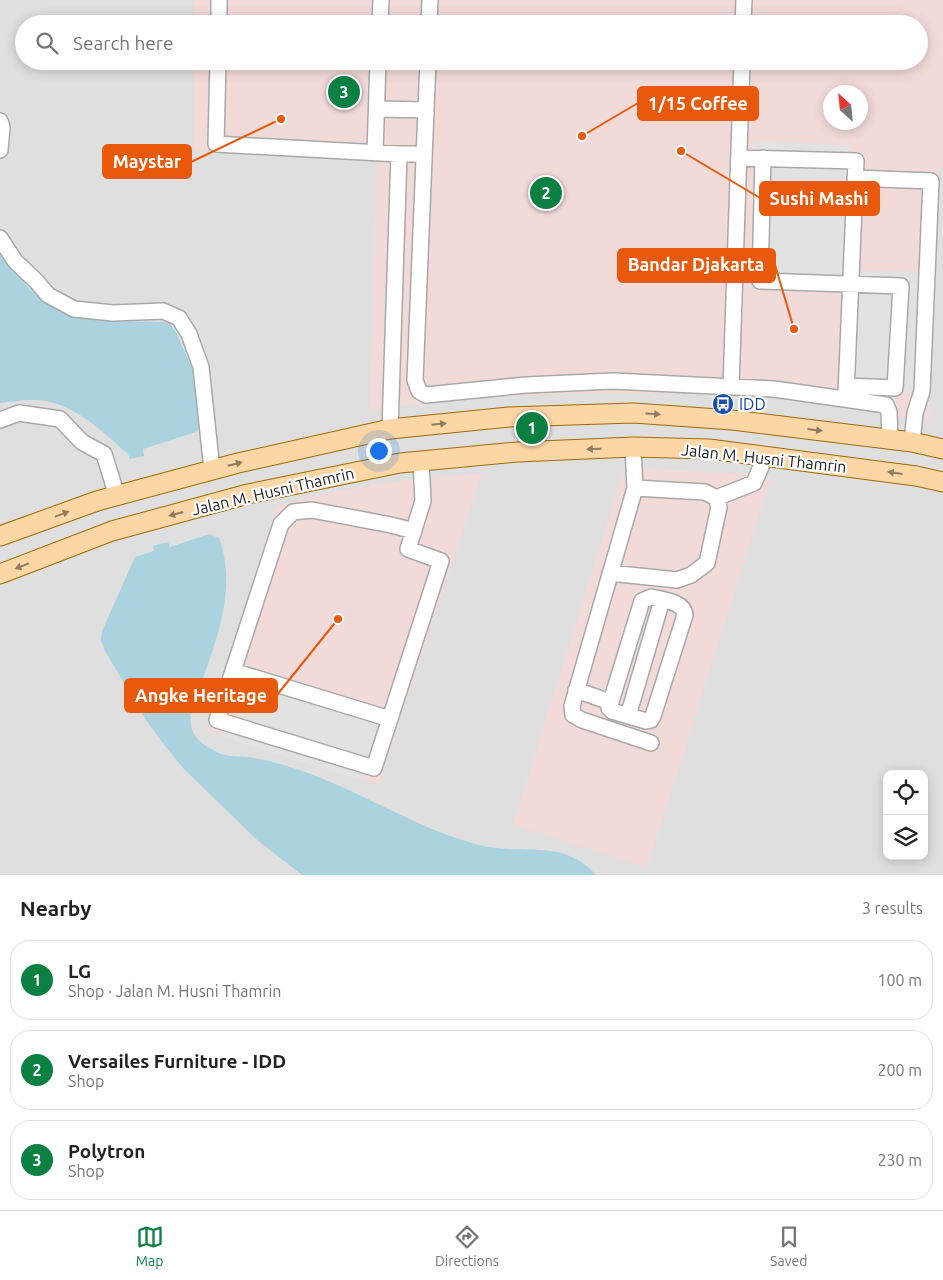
<!DOCTYPE html>
<meta charset="utf-8">
<style>
:root{--surface:#fff;--page:#f2f2f2;--text:#222;--muted:#767676;--line:#e0e0e0;--accent:#0b8043}
body{margin:0;font-family:Ubuntu,sans-serif;background:var(--page);color:var(--text)}
.controls{position:absolute;right:15px;bottom:15px;display:grid;overflow:hidden;border-radius:10px;box-shadow:0 2px 12px #0003}
.controls button{width:45px;height:45px;display:grid;place-items:center;padding:0;border:0;border-bottom:1px solid var(--line);background:var(--surface);color:var(--text);font:25px sans-serif}
.compass{position:absolute;left:823px;top:85px;width:45px;height:45px;border-radius:50%;background:var(--surface);box-shadow:0 2px 12px #0003;rotate:333deg}
.you{position:absolute;left:378px;top:450px;width:18px;height:18px;margin:-12px;border:4px solid #fff;border-radius:50%;background:#1a73e8;box-shadow:0 0 0 8px #1a73e833}
.badge{display:grid;place-items:center;width:32px;height:32px;border-radius:50%;background:var(--accent);color:#fff;font-size:16px;font-weight:700}
.pin{position:absolute;translate:-50% -50%;border:2px solid #fff;box-shadow:0 1px 5px #0006}
.list{margin:0;padding:0;list-style:none}
h2{display:flex;justify-content:space-between;align-items:center;height:65px;margin:0;padding:0 20px;font-size:21px}
h2 small{font-size:16px;font-weight:400;color:var(--muted)}
.list li{display:grid;grid-template-columns:32px 1fr auto;gap:15px;align-items:center;box-sizing:border-box;height:80px;margin:0 10px 10px;padding:0 10px;border:1px solid var(--line);border-radius:20px}
.list b{display:block;font-size:19px;white-space:nowrap}
.list p{margin:0;font-size:16px;white-space:nowrap;color:var(--muted)}
.list em{font-size:16px;font-style:normal;color:var(--muted)}
.icon{flex:none;width:28px;height:28px;fill:none;stroke:currentColor;stroke-width:2;stroke-linecap:round;stroke-linejoin:round}
.map{position:relative;flex:none;width:943px;height:875px;overflow:hidden}
.search{position:absolute;background:var(--surface);box-shadow:0 2px 12px #0003;left:15px;right:15px;top:15px;height:55px;display:flex;align-items:center;gap:12px;box-sizing:border-box;padding:0 18px;border-radius:28px;color:var(--muted);font-size:19px}
.sheet{height:335px;background:var(--surface)}
nav{display:flex;justify-content:space-around;align-items:center;box-sizing:border-box;height:70px;border-top:1px solid var(--line);background:var(--surface);font-size:14px;color:var(--muted)}
nav a{display:grid;justify-items:center;gap:2px}
nav .on{color:var(--accent)}
.map>svg:first-child{display:block}
</style>
<div class="map">
<svg width="943" height="875" viewBox="0 0 943 875">
<rect width="100%" height="100%" fill="#f2efe9"/>
<path fill="#e0dfdf" fill-rule="evenodd" d="M0 0H943V875H0ZM24 24H919V61H24ZM830 92H860V122H830ZM887 774H924V856H887Z"/>
<path fill="#f2dad9" fill-rule="evenodd" d="M194 0H943V167H939L929 422 869 411 774 398 674 393H583L470 397 370 410 377 155 194 150V61H919V24H194ZM830 92H860V122H830Z
M625 467 771 476 647 868 513 825Z
M482 473 379 785 206 731 276 506 331 492 412 479Z"/>
<path fill="#e2e2e2" d="M754 141 851 145 846 270 920 272 914 392 852 390 855 293 749 288Z
M242 679 379 722 360 780 223 737Z"/>
<path fill="#aad3df" d="M0 252C7 265 16 274 26 285 66 327 109 320 163 322L170 324 175 330 196 377 199 428 196 432 143 449 144 456 130 459 128 454C100 430 71 399 31 400 21 400 10 402 0 403Z
M209 534 219 538 221 543C238 602 209 657 191 712 189 732 195 740 213 750 224 757 235 756 246 757 259 758 274 762 287 766 354 786 411 827 479 845 521 856 563 837 596 875H302L256 839 183 768 165 746 146 720 105 651 101 640 102 631 135 557 154 551 153 546 168 542 170 547Z"/>
<g fill="none" stroke-linecap="round" stroke-linejoin="round">
<g stroke="#a9a9a9" stroke-width="18">
<path id="minor" d="M219 24V0
M380 24 381 0
M429 24 430 0
M743 24 744 0
M218 61 216 144 399 154
M428 61 415 380 419 391 426 395 526 385 613 381 774 389 886 405 889 412 890 439
M377 109 426 110
M0 121 2 127 0 150
M375 152 378 61
M739 158 856 161 846 394
M763 158 760 281 901 286 895 388 846 386
M855 178 931 181 922 391 915 413 912 442
M0 238 15 261 37 282 48 295 74 309 113 313 163 311 179 318 189 334 201 367 212 470
M731 387 742 61
M0 420 19 413 60 419 82 442 104 454 117 496
M390 429 399 154H424
M633 447 635 488
M716 498 754 483 766 455
M414 531 391 525 312 510 293 512 281 524 217 720 374 768 441 561 408 549 423 501 421 461
M610 573 677 580 691 575 707 563 719 507 716 498 705 492 635 488 572 706 573 715 582 720 651 743
M651 597C662 600 684 601 685 615L653 716 651 720 646 721 612 711 609 708 642 601Z
M233 671 390 719
M576 690 610 702
M628 716 662 600"/>
</g>
<g stroke="#a06b00" stroke-width="21">
<path id="major" d="M0 536 97 501 238 463 390 429 509 417 634 413 732 420 912 442 943 449
M0 574 112 531 248 494 400 463 517 452 633 447 709 449 916 476 943 482"/>
</g>
<use href="#minor" stroke="#fff" stroke-width="15"/>
<use href="#major" stroke="#fcd6a4" stroke-width="19"/>
</g>
<defs><path id="oneway-solid" d="M-6-.8H1V-3.2L6.5 0L1 3.2V.8H-6Z" transform="scale(1.25)"/></defs>
<g fill="#8f7c63">
<use href="#oneway-solid" transform="translate(653 414) rotate(4)"/>
<use href="#oneway-solid" transform="translate(439 424) rotate(-6)"/>
<use href="#oneway-solid" transform="translate(815 430) rotate(7)"/>
<use href="#oneway-solid" transform="translate(594 449) rotate(178)"/>
<use href="#oneway-solid" transform="translate(235 464) rotate(-14)"/>
<use href="#oneway-solid" transform="translate(895 473) rotate(-172)"/>
<use href="#oneway-solid" transform="translate(62 514) rotate(-20)"/>
<use href="#oneway-solid" transform="translate(176 514) rotate(165)"/>
<use href="#oneway-solid" transform="translate(22 566) rotate(159)"/>
</g>
<defs>
<g id="bus-disc" transform="scale(1.125)"><circle r="9.5" fill="#1a4fb4" stroke="#fff"/><path d="M-5-6H5V4H4V6H2V4H-2V6H-4V4H-5ZM-3.5-4V0h7V-4ZM-3.5 1.2v1.5H-2V1.2ZM2 1.2v1.5H3.5V1.2Z" fill="#fff"/></g>
</defs>
<g fill-rule="evenodd">
<use href="#bus-disc" x="723" y="404"/>
</g>
<g text-anchor="middle" dominant-baseline="central" stroke-width="4.5" stroke-linejoin="round" paint-order="stroke">
<g font-size="16" fill="#164399" stroke="#fff" text-anchor="start">
<text x="739" y="404">IDD</text>
</g>
<g font-size="16" fill="#222" stroke="#fff">
<text transform="translate(764 458) rotate(6)">Jalan M. Husni Thamrin</text>
<text transform="translate(273 491) rotate(-13)">Jalan M. Husni Thamrin</text>
</g>
</g>
<path fill="none" stroke="#e8590c" stroke-width="2" d="M582 136L638 103M281 119L191 162M681 151L760 198M794 329L775 265M338 619L277 695"/>
<g fill="#e8590c" stroke="#fff" stroke-width="2">
<circle cx="582" cy="136" r="5"/>
<circle cx="281" cy="119" r="5"/>
<circle cx="681" cy="151" r="5"/>
<circle cx="794" cy="329" r="5"/>
<circle cx="338" cy="619" r="5"/>
</g>
<g fill="#e8590c" stroke="#e8590c" stroke-width="2">
<rect x="638" y="87" width="120" height="33" rx="5"/>
<rect x="103" y="145" width="88" height="33" rx="5"/>
<rect x="760" y="182" width="119" height="33" rx="5"/>
<rect x="618" y="249" width="157" height="33" rx="5"/>
<rect x="125" y="679" width="152" height="33" rx="5"/>
</g>
<g font-size="18" text-anchor="middle" font-weight="bold" fill="#fff">
<text x="698" y="110">1/15 Coffee</text>
<text x="147" y="168">Maystar</text>
<text x="819" y="205">Sushi Mashi</text>
<text x="696" y="271">Bandar Djakarta</text>
<text x="201" y="702">Angke Heritage</text>
</g>
</svg>
<div class="controls">
<button><svg class="icon" aria-label="locate" viewBox="0 0 24 24"><circle cx="12" cy="12" r="6"/><path d="M12 2v4M12 18v4M2 12h4M18 12h4"/></svg></button>
<button><svg class="icon" aria-label="layers" viewBox="0 0 24 24"><path d="M12 4l9 5-9 5-9-5zM3 14l9 5 9-5"/></svg></button>
</div>
<svg class="compass" viewBox="-18 -18 36 36"><path d="M0-13l5 13h-10z" fill="#e53935"/><path d="M0 13l5-13h-10z" fill="#767676"/></svg>
<div class="you"></div>
<div class="pin badge" style="left:532px;top:428px">1</div>
<div class="pin badge" style="left:546px;top:193px">2</div>
<div class="pin badge" style="left:344px;top:92px">3</div>
<div class="search"><svg class="icon" aria-label="search" viewBox="0 0 24 24"><circle cx="10" cy="10" r="6"/><path d="M15 15l6 6"/></svg>Search here</div>
</div>
<section class="sheet">
<h2>Nearby<small>3 results</small></h2>
<ul class="list">
<li><span class="badge">1</span><div><b>LG</b><p>Shop · Jalan M. Husni Thamrin</p></div><em>100 m</em></li>
<li><span class="badge">2</span><div><b>Versailes Furniture - IDD</b><p>Shop</p></div><em>200 m</em></li>
<li><span class="badge">3</span><div><b>Polytron</b><p>Shop</p></div><em>230 m</em></li>
</ul>
</section>
<nav>
<a class="on"><svg class="icon" aria-label="map" viewBox="0 0 24 24"><path d="M3 6l6-2 6 2 6-2v14l-6 2-6-2-6 2zM9 4v14M15 6v14"/></svg>Map</a>
<a><svg class="icon" aria-label="directions" viewBox="0 0 24 24"><path d="M12 3l9 9-9 9-9-9zM9 14v-3h6M13 9l2 2-2 2"/></svg>Directions</a>
<a><svg class="icon" aria-label="saved" viewBox="0 0 24 24"><path d="M7 4h10v16l-5-4-5 4z"/></svg>Saved</a>
</nav>
